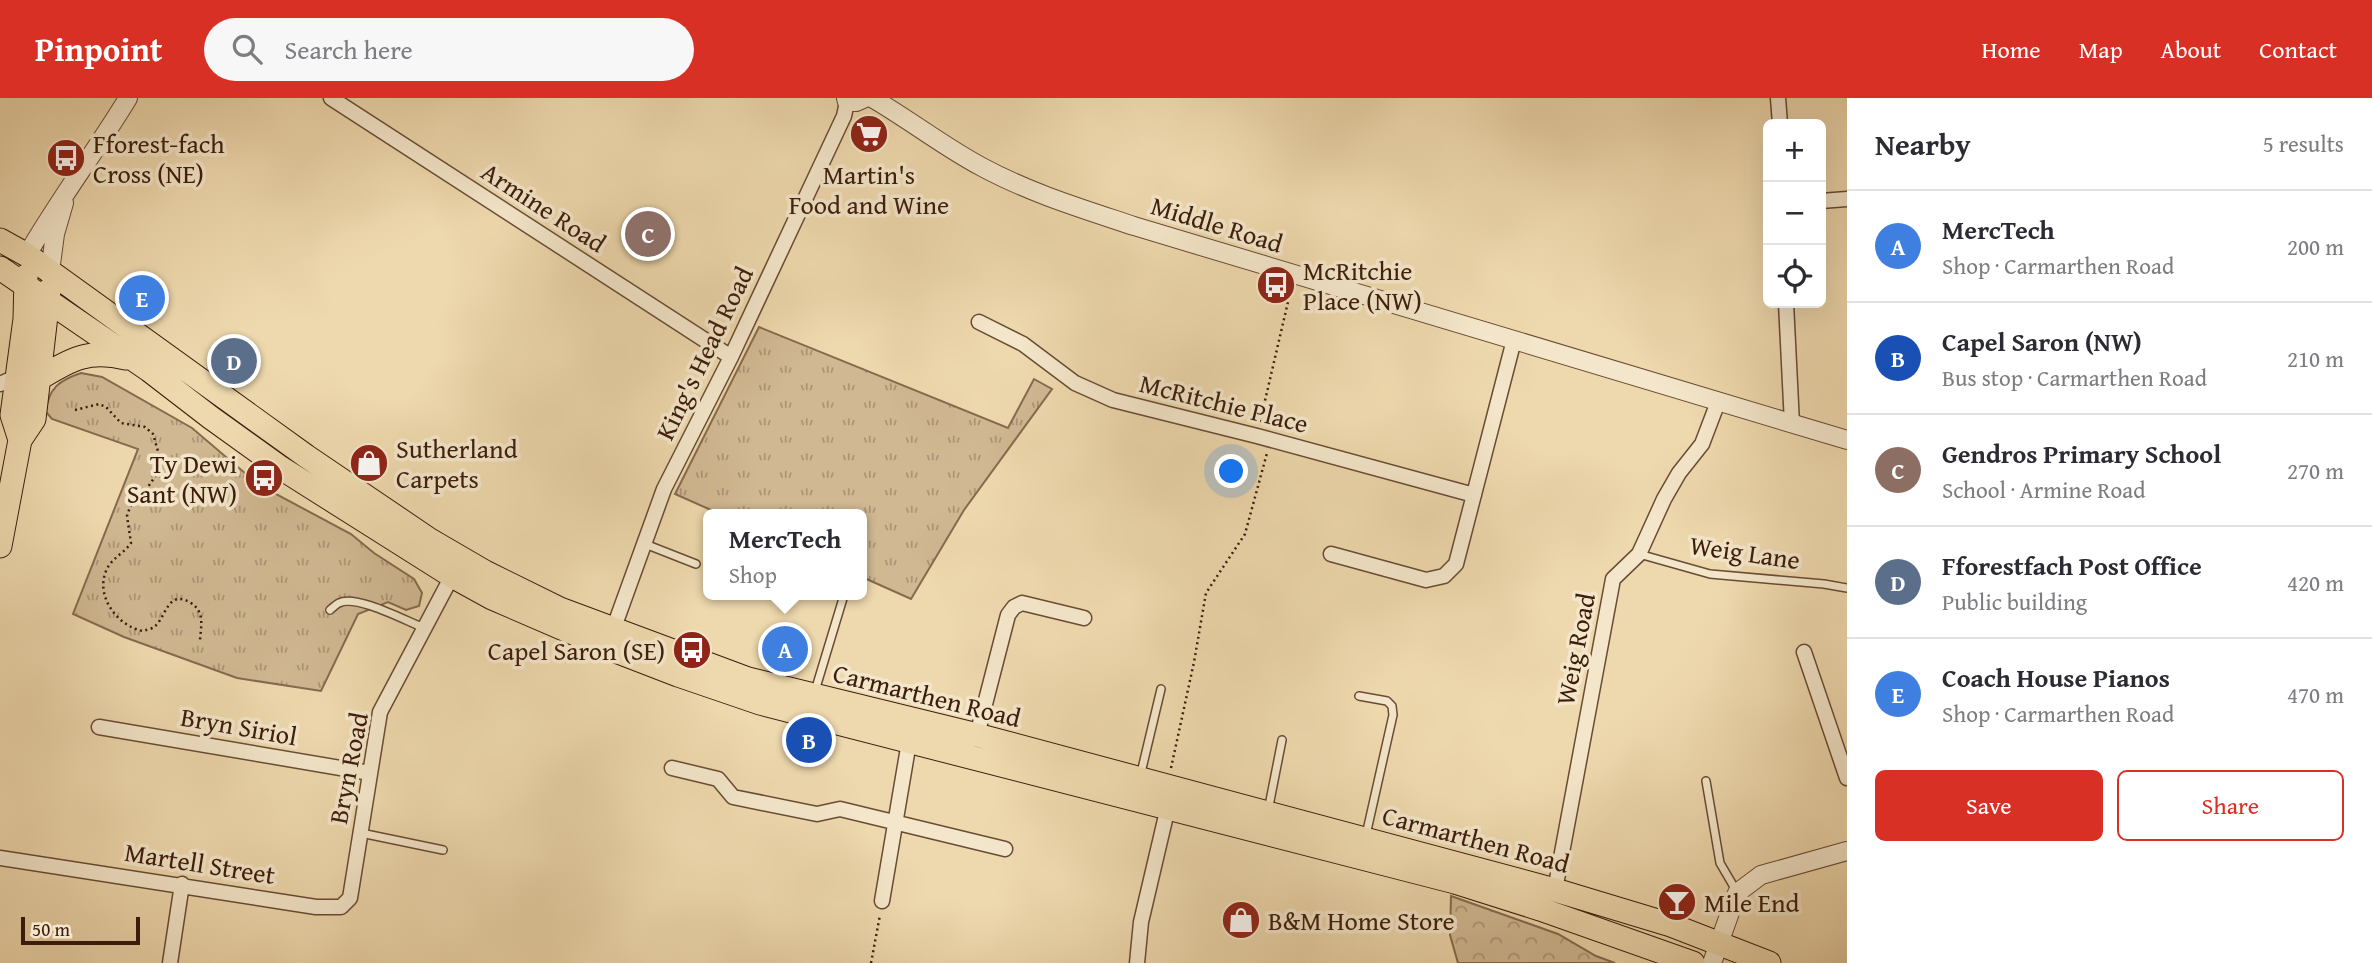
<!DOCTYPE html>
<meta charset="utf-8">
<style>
:root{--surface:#fff;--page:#f7f7f7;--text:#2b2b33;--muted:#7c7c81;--line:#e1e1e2;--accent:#d93025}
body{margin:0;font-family:"Gentium Book Plus",serif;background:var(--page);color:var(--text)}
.controls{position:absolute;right:21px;top:21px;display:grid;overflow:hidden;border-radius:10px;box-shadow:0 7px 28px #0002}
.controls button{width:63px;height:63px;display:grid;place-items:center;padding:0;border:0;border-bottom:2px solid var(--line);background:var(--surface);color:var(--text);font:35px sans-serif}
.scale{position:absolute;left:21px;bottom:18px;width:119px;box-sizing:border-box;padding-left:7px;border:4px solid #3c1d0c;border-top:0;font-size:19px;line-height:24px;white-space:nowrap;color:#3c1d0c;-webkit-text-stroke:5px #f4e6ca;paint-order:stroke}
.you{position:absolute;left:1232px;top:374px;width:24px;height:24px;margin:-18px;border:5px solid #fff;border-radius:50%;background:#1a73e8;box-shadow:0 0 0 10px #1a73e833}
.badge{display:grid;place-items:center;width:46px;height:46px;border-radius:50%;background:var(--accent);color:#fff;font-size:23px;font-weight:700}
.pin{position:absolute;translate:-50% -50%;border:4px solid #fff;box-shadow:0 2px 7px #0006}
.popup{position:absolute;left:703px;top:411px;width:164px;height:91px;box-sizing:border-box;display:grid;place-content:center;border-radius:10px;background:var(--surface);filter:drop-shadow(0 2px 5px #0005);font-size:23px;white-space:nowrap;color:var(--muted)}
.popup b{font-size:26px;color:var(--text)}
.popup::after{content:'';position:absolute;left:50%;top:100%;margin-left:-14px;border:14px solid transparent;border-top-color:var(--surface)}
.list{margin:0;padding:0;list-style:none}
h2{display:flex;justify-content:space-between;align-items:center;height:91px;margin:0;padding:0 28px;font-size:30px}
h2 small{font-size:23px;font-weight:400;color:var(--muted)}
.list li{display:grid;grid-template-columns:46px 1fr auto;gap:21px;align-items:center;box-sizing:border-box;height:112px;padding:0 28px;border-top:2px solid var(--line)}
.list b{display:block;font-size:26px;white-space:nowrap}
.list p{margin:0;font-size:23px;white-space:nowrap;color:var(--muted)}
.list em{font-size:23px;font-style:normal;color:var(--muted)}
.actions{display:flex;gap:14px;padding:21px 28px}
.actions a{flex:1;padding:16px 0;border:2px solid var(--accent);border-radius:10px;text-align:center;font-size:24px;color:var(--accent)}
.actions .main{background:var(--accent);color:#fff}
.icon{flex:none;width:38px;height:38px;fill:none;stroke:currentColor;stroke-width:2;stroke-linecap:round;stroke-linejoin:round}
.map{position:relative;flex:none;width:1847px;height:865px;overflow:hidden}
header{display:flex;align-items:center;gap:42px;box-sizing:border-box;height:98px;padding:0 35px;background:var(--accent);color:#fff}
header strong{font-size:33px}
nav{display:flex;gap:38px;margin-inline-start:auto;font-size:24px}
.search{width:490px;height:63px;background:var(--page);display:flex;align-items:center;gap:18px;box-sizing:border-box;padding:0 24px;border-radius:38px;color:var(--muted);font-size:26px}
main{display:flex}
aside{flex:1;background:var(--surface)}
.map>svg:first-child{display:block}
</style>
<header>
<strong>Pinpoint</strong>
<div class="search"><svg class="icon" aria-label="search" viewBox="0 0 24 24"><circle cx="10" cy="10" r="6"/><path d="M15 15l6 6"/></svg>Search here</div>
<nav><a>Home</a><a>Map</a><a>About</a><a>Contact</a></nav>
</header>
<main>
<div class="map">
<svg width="1847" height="865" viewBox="0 0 1847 865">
<defs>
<pattern id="grass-tufts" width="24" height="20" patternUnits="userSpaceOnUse" patternTransform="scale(1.75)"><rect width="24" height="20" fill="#d0b892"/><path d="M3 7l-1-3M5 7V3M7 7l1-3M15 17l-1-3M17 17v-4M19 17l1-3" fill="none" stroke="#aa9576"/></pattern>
<pattern id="forest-crowns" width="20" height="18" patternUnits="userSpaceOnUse" patternTransform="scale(1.75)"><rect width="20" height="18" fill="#d0b892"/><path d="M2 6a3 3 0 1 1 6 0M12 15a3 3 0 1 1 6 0" fill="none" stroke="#aa9576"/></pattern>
</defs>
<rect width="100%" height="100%" fill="#eed8ad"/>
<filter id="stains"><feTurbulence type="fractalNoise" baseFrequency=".00286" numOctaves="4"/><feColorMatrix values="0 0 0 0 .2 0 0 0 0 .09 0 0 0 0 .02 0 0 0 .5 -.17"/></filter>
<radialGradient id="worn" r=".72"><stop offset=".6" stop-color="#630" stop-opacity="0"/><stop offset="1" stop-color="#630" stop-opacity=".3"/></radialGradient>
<path fill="url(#grass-tufts)" stroke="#866a4f" stroke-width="2" d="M759 229 1008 330 1034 281 1052 291 964 412 911 501 862 479V416H720L675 396Z
M81 275 102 279 192 330 259 387 351 436 374 455 414 481 422 495 419 508 406 512 388 504 358 516 321 593 237 580 124 539 73 516 138 351 52 321 46 314C48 290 60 282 81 275Z"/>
<path fill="url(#forest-crowns)" stroke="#866a4f" stroke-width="2" d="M1451 798 1558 836 1596 858 1615 865H1458L1450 837Z"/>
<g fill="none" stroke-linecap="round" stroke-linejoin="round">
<g stroke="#684c34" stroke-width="10">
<path id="service" d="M645 446 696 466
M1639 456 1710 476 1824 486 1847 490
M330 512C331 511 338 505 339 505 356 496 406 523 424 530
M815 593 844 497
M1359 598 1387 603 1392 608 1393 617 1366 737
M1140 679 1161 591
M1706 683 1720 765 1737 794
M1268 713 1282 642
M361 735 443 752"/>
</g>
<g stroke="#684c34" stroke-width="17">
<path id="minor" d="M331 0 731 259
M1778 0 1780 26
M1821 103 1847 101
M1786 205 1792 326
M979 224 1023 246 1075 285 1113 302 1257 338 1474 397
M0 286 16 279
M1331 456 1426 482 1444 478 1456 466 1514 242
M613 532 664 391 731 259 844 18 847 4
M1804 554 1847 680
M99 629 370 675
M977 637 1008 517 1014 509 1022 505 1084 520
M672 670 718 681 733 699 817 716 840 711 1005 751
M0 760 316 809H341L350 800 380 614 452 478
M1555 792 1613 481 1639 456 1664 401 1679 375 1702 346 1718 304
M882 803 909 644
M170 865 182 786
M1137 865 1141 824 1168 709"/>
</g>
<g stroke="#684c34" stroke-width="20">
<path id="tertiary" d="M846 0 847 4H856L865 0
M872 0C910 22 944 49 982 69 1030 95 1083 111 1134 128L1847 342
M27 157C58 103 96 53 128 0
M50 174 55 136 64 105
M1712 865 1737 795 1761 777 1847 753"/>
</g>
<g stroke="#3c1d0c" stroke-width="25">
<path id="primary" d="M0 142 27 157 306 358 430 442 485 474 560 511 748 581 977 637 1555 792 1671 827 1769 865
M0 170 149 272 210 319 281 370 452 478 492 500 608 550 678 577 760 605 1455 784 1540 811 1693 865
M40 280C71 261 89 251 126 260
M20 342 12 317 25 221 26 178
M0 448 20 342 34 321 49 192"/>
</g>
<path stroke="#3c1d0c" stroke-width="2.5" stroke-dasharray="2 3.5" stroke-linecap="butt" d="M75 312 99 306 106 309 121 325 145 329 153 336 160 360 158 374 146 392 130 409 127 418 131 445C125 454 114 459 108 469 93 495 116 528 143 533 145 532 152 531 154 529 166 521 167 490 191 505 205 514 201 528 200 542
M1260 324 1291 191
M1171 670 1194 564 1206 495 1245 436 1267 355
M871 865 880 817"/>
<use href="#service" stroke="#f4e6ca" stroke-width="7"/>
<use href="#minor" stroke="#f4e6ca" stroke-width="14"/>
<use href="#tertiary" stroke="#f4e6ca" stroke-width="18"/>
<use href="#primary" stroke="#eed8ad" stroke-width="23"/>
</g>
<defs>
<g id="supermarket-disc" transform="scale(2.0125)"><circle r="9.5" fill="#8f2418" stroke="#f4e6ca"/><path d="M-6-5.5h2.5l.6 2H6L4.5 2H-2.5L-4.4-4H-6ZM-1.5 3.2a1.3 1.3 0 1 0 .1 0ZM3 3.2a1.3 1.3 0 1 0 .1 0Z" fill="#fff"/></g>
<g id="bus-disc" transform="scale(2.0125)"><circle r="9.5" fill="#8f2418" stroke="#f4e6ca"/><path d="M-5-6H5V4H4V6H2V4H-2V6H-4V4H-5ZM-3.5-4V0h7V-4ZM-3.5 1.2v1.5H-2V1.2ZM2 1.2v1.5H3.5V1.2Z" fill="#fff"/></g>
<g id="shop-disc" transform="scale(2.0125)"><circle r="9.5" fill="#8f2418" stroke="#f4e6ca"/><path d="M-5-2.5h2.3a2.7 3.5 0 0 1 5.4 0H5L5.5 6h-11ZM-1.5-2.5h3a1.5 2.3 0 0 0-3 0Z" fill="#fff"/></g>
<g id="bar-disc" transform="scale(2.0125)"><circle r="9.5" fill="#8f2418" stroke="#f4e6ca"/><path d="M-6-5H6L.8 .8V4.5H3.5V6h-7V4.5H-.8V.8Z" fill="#fff"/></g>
</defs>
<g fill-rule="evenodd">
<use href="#supermarket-disc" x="869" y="36"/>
<use href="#bus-disc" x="66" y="60"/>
<use href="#bus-disc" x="1276" y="187"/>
<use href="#shop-disc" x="369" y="365"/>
<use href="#bus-disc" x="264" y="380"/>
<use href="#bus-disc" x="692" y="552"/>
<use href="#bar-disc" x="1677" y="804"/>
<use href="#shop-disc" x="1241" y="822"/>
</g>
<g text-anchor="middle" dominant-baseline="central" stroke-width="7" stroke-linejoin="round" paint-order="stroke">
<g font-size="26" fill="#3c1d0c" stroke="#f4e6ca" text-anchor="start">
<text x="93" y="45">Fforest-fach<tspan x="93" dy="30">Cross (NE)</tspan></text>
<text x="869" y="76" text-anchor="middle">Martin's<tspan x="869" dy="30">Food and Wine</tspan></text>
<text x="1303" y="172">McRitchie<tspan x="1303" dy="30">Place (NW)</tspan></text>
<text x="396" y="350">Sutherland<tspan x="396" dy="30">Carpets</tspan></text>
<text x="237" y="365" text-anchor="end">Ty Dewi<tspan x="237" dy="30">Sant (NW)</tspan></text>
<text x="665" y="552" text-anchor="end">Capel Saron (SE)</text>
<text x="1704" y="804">Mile End</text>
<text x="1268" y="822">B&amp;M Home Store</text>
</g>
<g font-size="26" fill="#3c1d0c" stroke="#f4e6ca">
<text transform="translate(544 109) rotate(33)">Armine Road</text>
<text transform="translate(1217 126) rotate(17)">Middle Road</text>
<text transform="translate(704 255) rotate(-64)">King's Head Road</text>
<text transform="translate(1224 305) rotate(14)">McRitchie Place</text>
<text transform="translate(1745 454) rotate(8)">Weig Lane</text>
<text transform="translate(1575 551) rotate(-79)">Weig Road</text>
<text transform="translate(927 597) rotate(14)">Carmarthen Road</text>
<text transform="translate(239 628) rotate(10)">Bryn Siriol</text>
<text transform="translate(348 670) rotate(-79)">Bryn Road</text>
<text transform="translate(1476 741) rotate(15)">Carmarthen Road</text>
<text transform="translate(200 765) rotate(9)">Martell Street</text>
</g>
</g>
<rect width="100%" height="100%" filter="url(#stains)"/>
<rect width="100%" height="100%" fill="url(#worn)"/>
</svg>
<div class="controls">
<button>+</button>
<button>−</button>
<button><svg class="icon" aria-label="locate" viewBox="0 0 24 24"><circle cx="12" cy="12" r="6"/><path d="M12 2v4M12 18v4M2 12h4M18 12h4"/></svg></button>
</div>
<div class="scale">50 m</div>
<div class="you"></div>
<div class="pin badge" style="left:785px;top:551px;background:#3f7fe0">A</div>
<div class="popup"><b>MercTech</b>Shop</div>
<div class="pin badge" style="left:809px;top:642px;background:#1a4fb4">B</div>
<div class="pin badge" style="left:648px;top:136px;background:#8d6e63">C</div>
<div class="pin badge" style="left:234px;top:263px;background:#5c6f8a">D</div>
<div class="pin badge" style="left:142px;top:200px;background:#3f7fe0">E</div>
</div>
<aside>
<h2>Nearby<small>5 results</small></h2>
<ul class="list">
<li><span class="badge" style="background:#3f7fe0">A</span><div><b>MercTech</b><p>Shop · Carmarthen Road</p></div><em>200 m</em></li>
<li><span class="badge" style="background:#1a4fb4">B</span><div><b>Capel Saron (NW)</b><p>Bus stop · Carmarthen Road</p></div><em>210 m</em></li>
<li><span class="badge" style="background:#8d6e63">C</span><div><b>Gendros Primary School</b><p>School · Armine Road</p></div><em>270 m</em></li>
<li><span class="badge" style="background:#5c6f8a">D</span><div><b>Fforestfach Post Office</b><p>Public building</p></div><em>420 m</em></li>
<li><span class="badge" style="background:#3f7fe0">E</span><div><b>Coach House Pianos</b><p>Shop · Carmarthen Road</p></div><em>470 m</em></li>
</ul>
<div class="actions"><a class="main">Save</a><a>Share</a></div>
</aside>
</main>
